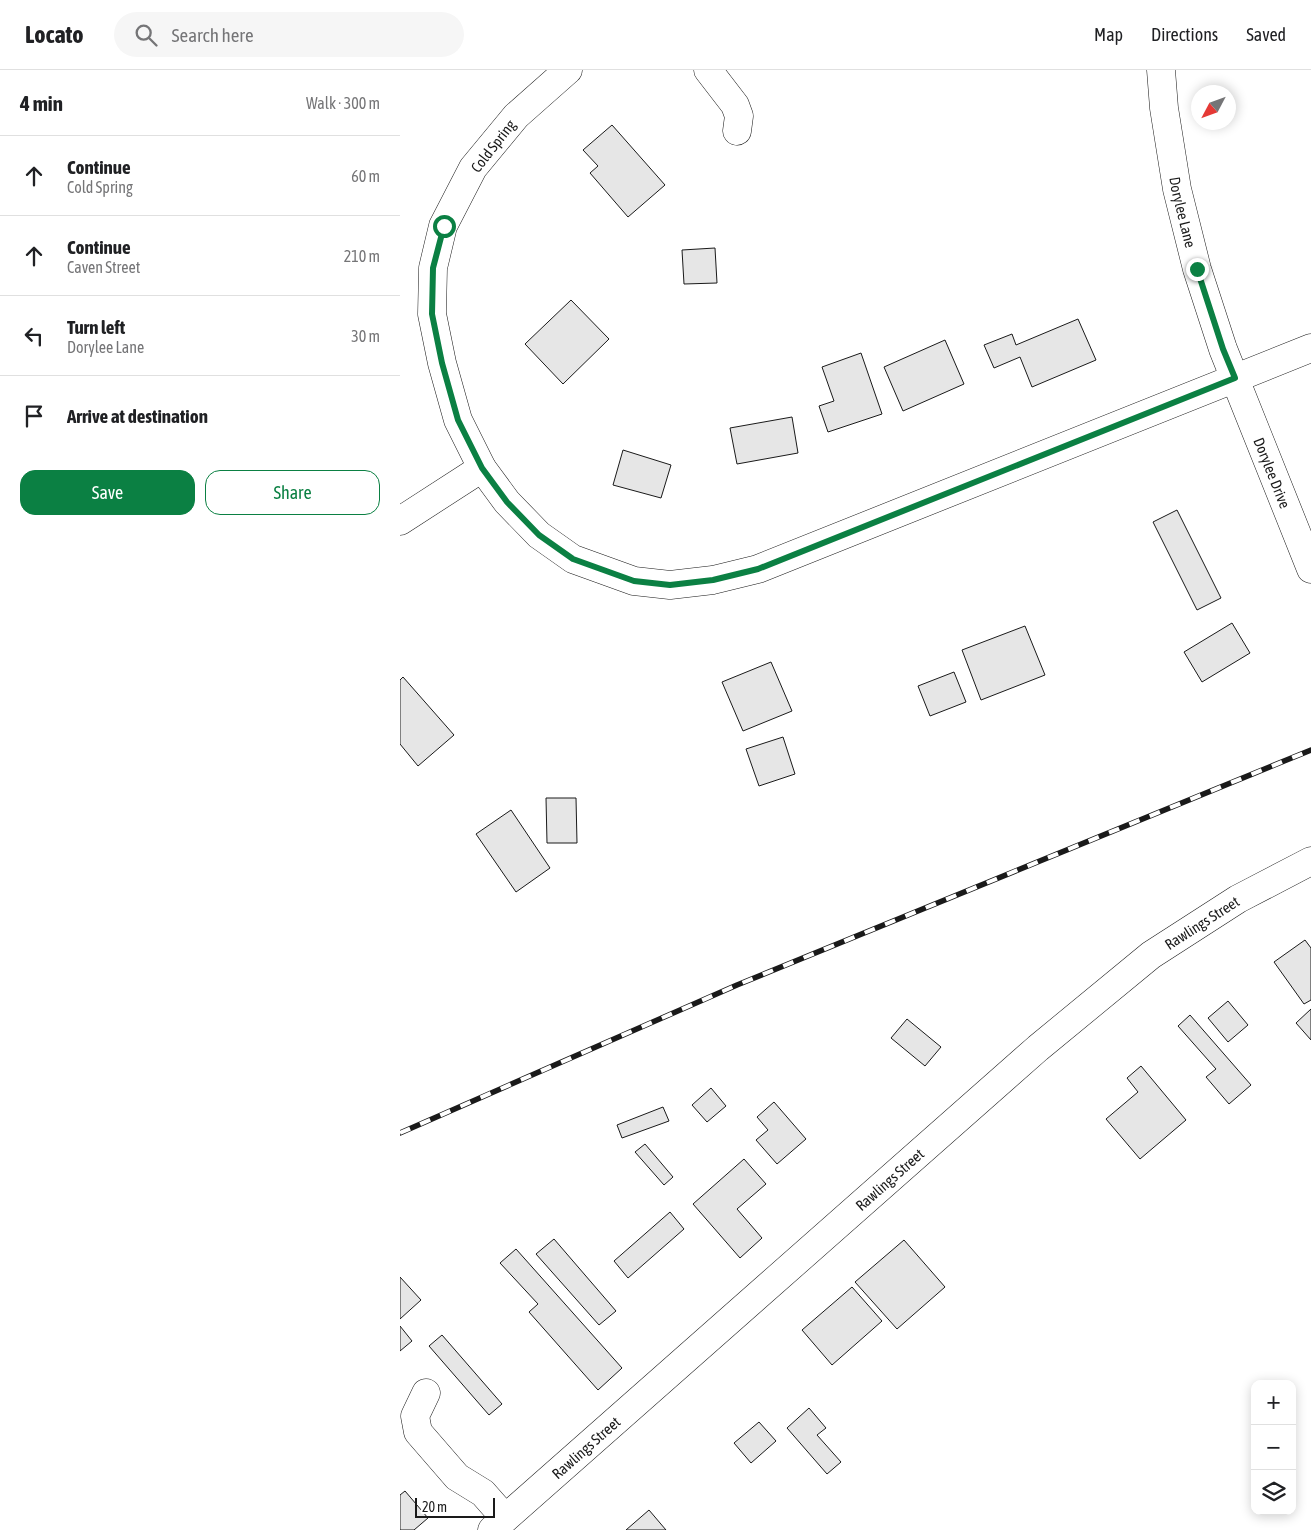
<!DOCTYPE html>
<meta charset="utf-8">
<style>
:root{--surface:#fff;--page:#f6f6f6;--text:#202124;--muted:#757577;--line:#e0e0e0;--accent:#0b8043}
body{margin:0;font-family:"Asap Condensed",sans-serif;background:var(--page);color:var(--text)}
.controls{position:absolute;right:15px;bottom:15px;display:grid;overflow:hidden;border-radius:10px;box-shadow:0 2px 12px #0003}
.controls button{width:45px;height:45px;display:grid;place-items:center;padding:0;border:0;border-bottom:1px solid var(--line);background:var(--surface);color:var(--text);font:25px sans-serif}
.compass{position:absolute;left:791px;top:15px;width:45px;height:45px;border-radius:50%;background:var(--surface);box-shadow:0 2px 12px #0003;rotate:229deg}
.scale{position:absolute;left:15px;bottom:12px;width:80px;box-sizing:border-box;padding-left:5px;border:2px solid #1a1a1a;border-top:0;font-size:14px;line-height:18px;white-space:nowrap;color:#1a1a1a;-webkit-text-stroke:4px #fff;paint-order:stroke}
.stop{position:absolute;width:15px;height:15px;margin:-11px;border:4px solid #0b8043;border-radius:50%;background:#fff}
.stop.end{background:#0b8043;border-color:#fff;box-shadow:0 1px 5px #0008}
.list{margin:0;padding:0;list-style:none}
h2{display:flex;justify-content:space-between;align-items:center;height:65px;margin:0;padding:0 20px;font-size:21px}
h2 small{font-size:16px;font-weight:400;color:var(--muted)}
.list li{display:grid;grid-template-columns:32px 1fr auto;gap:15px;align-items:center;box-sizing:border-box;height:80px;padding:0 20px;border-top:1px solid var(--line)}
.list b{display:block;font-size:19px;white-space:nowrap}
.list p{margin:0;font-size:16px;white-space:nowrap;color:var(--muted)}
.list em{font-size:16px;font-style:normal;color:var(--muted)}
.actions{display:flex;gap:10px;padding:15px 20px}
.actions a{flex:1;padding:11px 0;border:1px solid var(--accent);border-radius:15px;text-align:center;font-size:18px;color:var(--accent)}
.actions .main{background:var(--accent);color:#fff}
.icon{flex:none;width:28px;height:28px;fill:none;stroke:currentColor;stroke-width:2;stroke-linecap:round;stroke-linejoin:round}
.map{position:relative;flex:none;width:911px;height:1460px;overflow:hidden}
header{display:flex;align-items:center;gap:30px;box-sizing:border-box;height:70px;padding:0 25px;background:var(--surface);border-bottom:1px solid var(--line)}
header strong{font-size:24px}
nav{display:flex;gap:28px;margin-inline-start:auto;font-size:18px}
.search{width:350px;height:45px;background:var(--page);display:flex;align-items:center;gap:12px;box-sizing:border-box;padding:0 18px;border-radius:28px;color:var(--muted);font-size:19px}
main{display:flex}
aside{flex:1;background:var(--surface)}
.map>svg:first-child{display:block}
</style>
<header>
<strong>Locato</strong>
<div class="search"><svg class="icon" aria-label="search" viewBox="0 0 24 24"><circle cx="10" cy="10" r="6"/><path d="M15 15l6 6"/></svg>Search here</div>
<nav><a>Map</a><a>Directions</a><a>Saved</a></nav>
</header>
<main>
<aside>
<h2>4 min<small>Walk · 300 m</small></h2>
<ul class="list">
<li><svg class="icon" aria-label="ahead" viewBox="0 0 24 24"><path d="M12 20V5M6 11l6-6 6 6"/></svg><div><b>Continue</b><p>Cold Spring</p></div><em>60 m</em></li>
<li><svg class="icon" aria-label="ahead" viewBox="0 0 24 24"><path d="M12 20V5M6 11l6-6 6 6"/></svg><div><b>Continue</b><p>Caven Street</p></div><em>210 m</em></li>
<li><svg class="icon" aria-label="left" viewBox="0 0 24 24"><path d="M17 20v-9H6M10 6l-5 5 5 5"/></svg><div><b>Turn left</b><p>Dorylee Lane</p></div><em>30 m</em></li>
<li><svg class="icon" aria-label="arrive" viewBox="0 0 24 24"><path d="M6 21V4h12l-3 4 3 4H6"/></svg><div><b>Arrive at destination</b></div></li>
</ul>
<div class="actions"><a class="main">Save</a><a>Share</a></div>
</aside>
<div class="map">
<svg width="911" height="1460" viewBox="0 0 911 1460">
<rect width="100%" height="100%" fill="#fff"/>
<path fill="#e6e6e6" stroke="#1a1a1a" d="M212 55 265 115 228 147 190 103 198 96 183 80Z
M315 178 317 213 284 214 282 180Z
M171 230 209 269 163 314 125 274Z
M678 249 696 290 632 317 620 287 594 298 584 275 612 264 616 275Z
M545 270 564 314 503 341 484 297Z
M461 283 482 344 428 362 419 336 434 331 422 297Z
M392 347 398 383 337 394 330 358Z
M223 380 271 395 261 428 213 415Z
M777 440 821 528 797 540 753 452Z
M832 553 850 583 802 612 784 582Z
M625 556 645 605 581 630 562 580Z
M371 592 392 641 343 661 322 612Z
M554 602 566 632 530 646 518 616Z
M3 607 54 665 18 696 0 674V610Z
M383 667 395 704 359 716 346 679Z
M146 728H176L177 773H147Z
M111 740 150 798 116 822 76 764Z
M905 870 911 878V930L904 934 874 892Z
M828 931 848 955 828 972 808 948Z
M911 939V970L896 953Z
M790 945 851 1015 829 1034 806 1007 816 999 778 956Z
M507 949 541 977 525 996 491 968Z
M741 996 786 1050 740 1089 706 1049 738 1022 727 1008Z
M311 1018 326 1036 307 1052 292 1035Z
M374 1032 406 1069 377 1094 356 1070 368 1060 357 1047Z
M263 1037 269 1051 222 1068 217 1055Z
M245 1074 273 1107 264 1115 235 1082Z
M344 1089 366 1114 337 1139 362 1168 340 1188 293 1134Z
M270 1142 284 1159 228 1208 214 1191Z
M154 1169 216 1241 199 1255 136 1184Z
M504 1170 545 1217 497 1259 455 1212Z
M116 1179 222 1298 198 1320 129 1242 138 1234 100 1193Z
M0 1207 21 1230 0 1249Z
M452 1217 482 1251 432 1295 402 1260Z
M0 1256 12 1271 0 1281Z
M42 1265 102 1334 89 1345 29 1276Z
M409 1338 426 1358 417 1365 441 1392 427 1404 387 1358Z
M359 1352 376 1371 351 1393 334 1373Z
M5 1421 28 1448 14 1460H0V1425Z
M249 1440 266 1460H226Z"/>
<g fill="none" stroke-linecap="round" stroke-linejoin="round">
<g stroke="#1a1a1a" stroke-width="29">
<g id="minor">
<path d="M168 0 116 46 73 98 43 156 33 198 32 244 42 293 58 350 82 398 107 432 139 465 173 489 234 511 270 515 313 510 358 499 911 278"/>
<path d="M308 0 335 35 339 46 337 61"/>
<path id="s1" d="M761 0 764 38 777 119 797 199 823 279 911 499"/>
<path d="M0 451 82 398"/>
<path d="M26 1323 15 1346 18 1362 57 1407 83 1423 105 1448"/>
<path id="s2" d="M92 1460 638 978 751 885 838 829 911 791"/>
</g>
</g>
<use href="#minor" stroke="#fff" stroke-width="28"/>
<g stroke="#1a1a1a" stroke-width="5.5">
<path id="rail" d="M0 1063 337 915 911 680"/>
</g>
<use href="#rail" stroke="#fff" stroke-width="4" stroke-dasharray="11" stroke-linecap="butt"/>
</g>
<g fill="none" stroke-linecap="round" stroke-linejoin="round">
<path stroke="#0b8043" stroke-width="6" d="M44 156 33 198 32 244 42 293 58 350 82 398 107 432 139 465 173 489 234 511 270 515 313 510 358 499 835 308 823 279 797 199"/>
</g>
<g text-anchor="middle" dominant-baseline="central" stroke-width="4" stroke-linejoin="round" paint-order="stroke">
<g font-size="15" fill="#1a1a1a" stroke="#fff">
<text transform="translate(93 76) rotate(-52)">Cold Spring</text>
<text stroke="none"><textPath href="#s1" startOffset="144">Dorylee Lane</textPath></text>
<text stroke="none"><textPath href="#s1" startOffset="420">Dorylee Drive</textPath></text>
<text stroke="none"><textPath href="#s2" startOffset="935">Rawlings Street</textPath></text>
<text stroke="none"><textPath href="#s2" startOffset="530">Rawlings Street</textPath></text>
<text stroke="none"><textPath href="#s2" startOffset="125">Rawlings Street</textPath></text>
</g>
</g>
</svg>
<div class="controls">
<button>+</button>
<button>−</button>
<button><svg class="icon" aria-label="layers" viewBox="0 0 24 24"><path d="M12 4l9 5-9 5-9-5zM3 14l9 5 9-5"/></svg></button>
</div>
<svg class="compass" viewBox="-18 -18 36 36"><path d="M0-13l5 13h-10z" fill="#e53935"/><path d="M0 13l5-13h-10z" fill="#757577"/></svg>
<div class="scale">20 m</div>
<div class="stop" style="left:44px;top:156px"></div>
<div class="stop end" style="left:797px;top:199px"></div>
</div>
</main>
